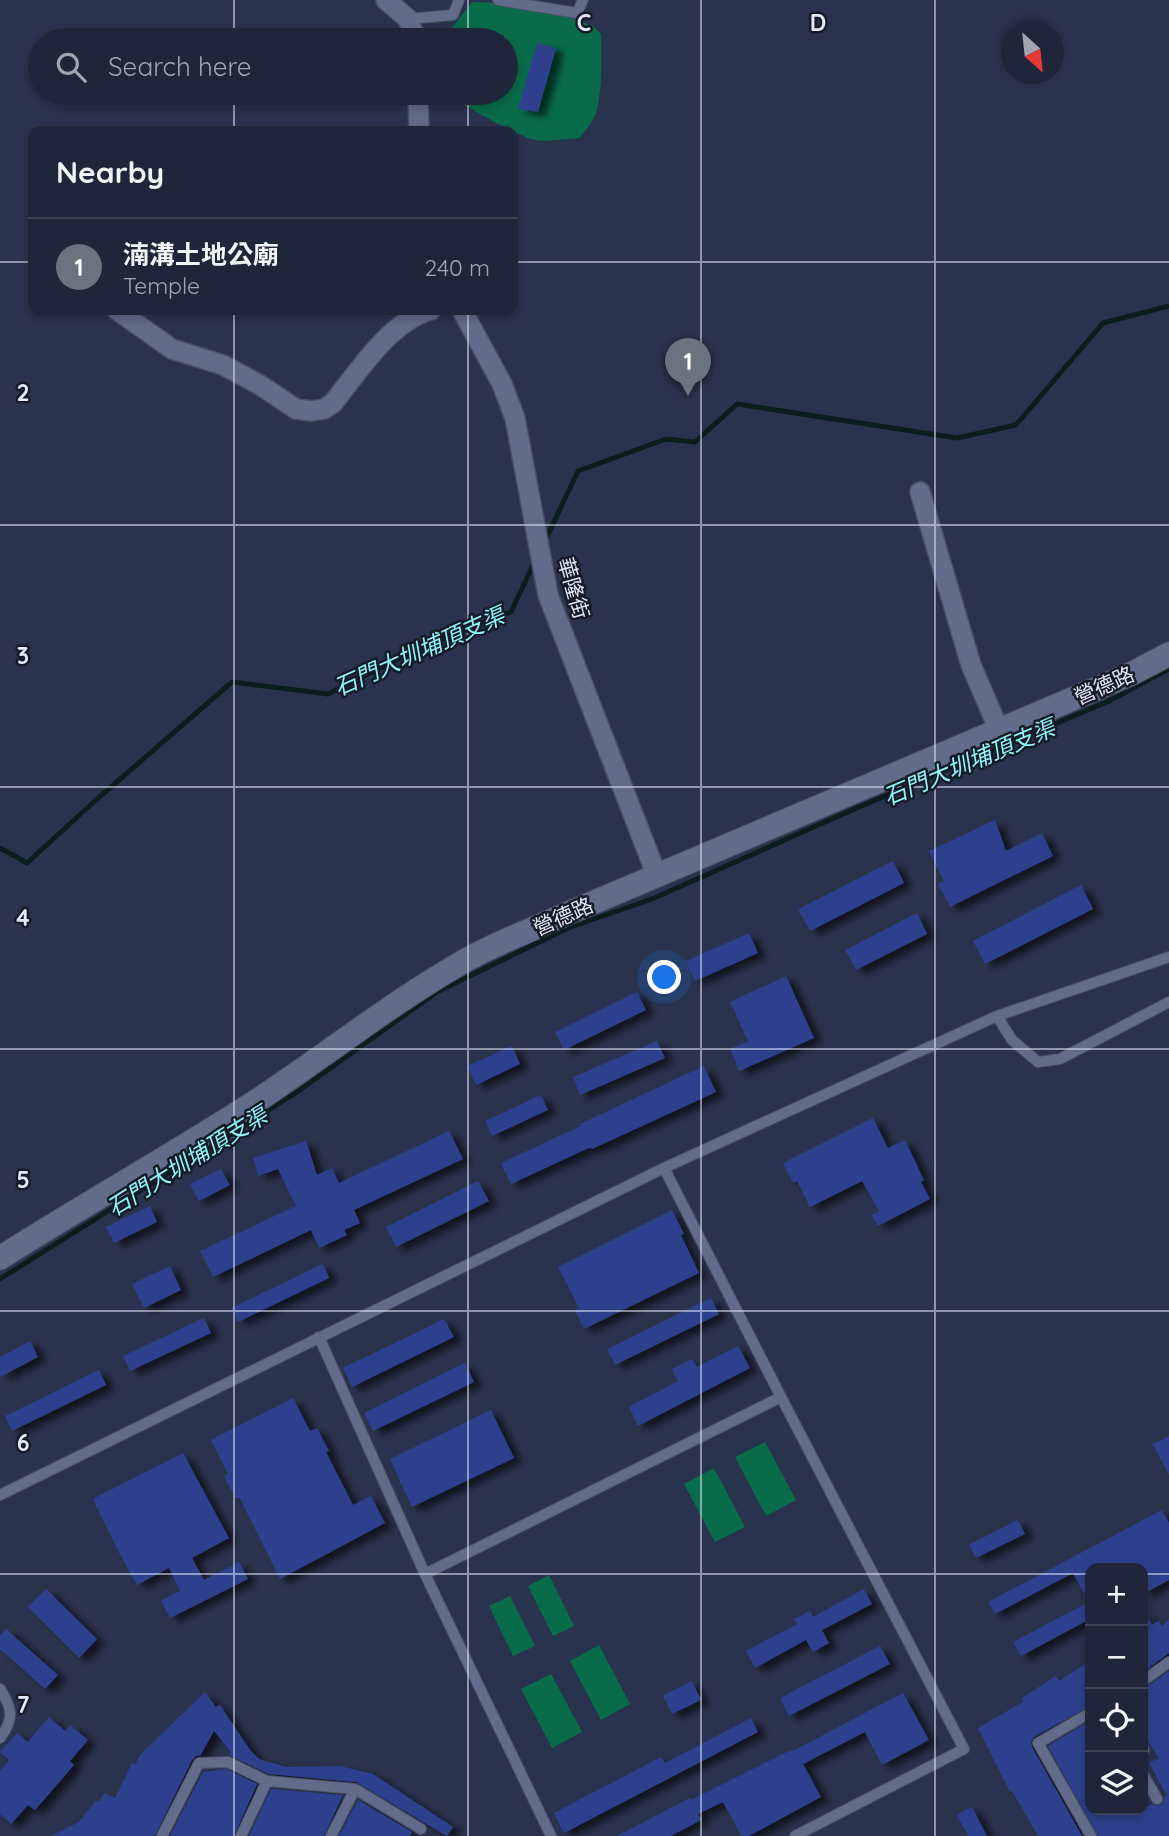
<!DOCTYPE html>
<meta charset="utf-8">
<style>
:root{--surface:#20263a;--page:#282e42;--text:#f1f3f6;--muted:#a2a5af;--line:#3d4354;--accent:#d93025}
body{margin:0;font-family:Quicksand,"Noto Sans TC",sans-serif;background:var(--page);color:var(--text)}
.controls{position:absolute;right:21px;bottom:21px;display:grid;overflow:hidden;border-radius:14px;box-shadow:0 4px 10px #0003}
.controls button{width:63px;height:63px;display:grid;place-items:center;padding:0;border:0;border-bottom:2px solid var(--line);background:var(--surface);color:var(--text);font:35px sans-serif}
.compass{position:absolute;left:1001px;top:21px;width:63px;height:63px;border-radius:50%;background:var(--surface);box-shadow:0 4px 10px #0003;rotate:153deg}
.you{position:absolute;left:665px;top:978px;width:24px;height:24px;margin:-18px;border:5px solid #fff;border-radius:50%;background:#1a73e8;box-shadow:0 0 0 10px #1a73e833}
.badge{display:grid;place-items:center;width:46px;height:46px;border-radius:50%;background:var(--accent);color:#fff;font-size:23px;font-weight:700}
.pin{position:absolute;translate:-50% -58px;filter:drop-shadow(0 2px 4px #0008)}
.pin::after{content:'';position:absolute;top:37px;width:24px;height:21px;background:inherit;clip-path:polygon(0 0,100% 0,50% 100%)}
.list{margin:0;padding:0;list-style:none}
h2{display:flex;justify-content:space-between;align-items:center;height:91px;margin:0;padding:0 28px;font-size:30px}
h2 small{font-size:23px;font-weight:400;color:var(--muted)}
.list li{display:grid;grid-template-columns:46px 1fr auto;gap:21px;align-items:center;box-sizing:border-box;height:98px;padding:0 28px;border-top:2px solid var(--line)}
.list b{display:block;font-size:26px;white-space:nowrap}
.list p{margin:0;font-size:23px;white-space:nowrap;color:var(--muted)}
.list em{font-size:23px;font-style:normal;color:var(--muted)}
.icon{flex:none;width:38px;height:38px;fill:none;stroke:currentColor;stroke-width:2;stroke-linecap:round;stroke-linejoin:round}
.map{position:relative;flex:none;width:1169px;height:1836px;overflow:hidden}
.search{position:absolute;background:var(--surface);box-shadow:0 4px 10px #0003;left:28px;top:28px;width:490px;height:77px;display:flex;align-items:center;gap:18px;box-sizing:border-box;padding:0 24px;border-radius:38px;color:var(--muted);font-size:26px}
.panel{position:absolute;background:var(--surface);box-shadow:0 4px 10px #0003;left:28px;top:126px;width:490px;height:189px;border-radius:14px}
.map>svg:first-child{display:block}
</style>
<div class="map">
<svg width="1169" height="1836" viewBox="0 0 1169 1836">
<defs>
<filter id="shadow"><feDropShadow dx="8" dy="4.5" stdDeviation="3.5" flood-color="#0009"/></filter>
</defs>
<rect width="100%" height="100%" fill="#2a334d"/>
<path fill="#086c4a" d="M472 2 503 3 563 15 593 26 601 34C602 56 602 88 597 109 595 120 586 130 579 138 565 139 549 142 535 140 520 137 458 104 450 93H506V40H449V32Z
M765 1442 796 1500 766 1516 735 1457Z
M714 1468 745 1527 715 1542 684 1484Z
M549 1575 574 1626 553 1636 528 1586Z
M510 1596 535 1646 513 1656 489 1606Z
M599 1645 630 1704 601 1720 570 1661Z
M551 1674 582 1732 552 1748 521 1689Z"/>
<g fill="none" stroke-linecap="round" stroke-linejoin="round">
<path stroke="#0a1e1f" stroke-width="5" d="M544 543 578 471 666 439 695 442 737 404 957 438 1016 425 1103 323 1169 306
M0 848 27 863 96 800 232 682 328 694 426 645 511 612 535 561
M0 1279 294 1094 437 992 568 928 652 899 852 810 1109 701 1169 669"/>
</g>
<path fill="#2e408d" filter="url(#shadow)" d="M537 43 556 48 538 112 518 109Z
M995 820 1006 851 1042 833 1053 856 950 907 938 884 944 881 929 851Z
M893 861 904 883 810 931 798 909Z
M1081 885 1093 909 985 964 973 941Z
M917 913 927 934 856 970 845 950Z
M749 933 758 953 695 981 686 961Z
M786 976 814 1038 739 1071 730 1049 748 1041 730 1002Z
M637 992 646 1010 564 1050 555 1032Z
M657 1041 665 1058 580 1095 573 1077Z
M512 1046 520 1064 476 1085 467 1066Z
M704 1066 716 1092 592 1149 591 1147 511 1184 501 1163 581 1126 580 1124Z
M541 1095 548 1110 492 1136 485 1121Z
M873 1118 888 1148 905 1140 924 1180 921 1182 930 1199 878 1226 872 1215 879 1211 862 1181 810 1207 797 1181 793 1183 783 1163Z
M449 1131 463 1159 354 1210 360 1223 344 1230 347 1235 319 1248 311 1230 213 1277 200 1251 296 1206 278 1169 258 1176 253 1158 306 1141 317 1175 332 1168 339 1183Z
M221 1169 230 1185 199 1201 190 1184Z
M478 1181 489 1201 396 1247 386 1227Z
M150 1206 157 1222 114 1243 106 1227Z
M672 1210 684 1234 681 1235 699 1273 584 1329 575 1310 579 1308 558 1267Z
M323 1264 329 1278 238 1322 231 1308Z
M170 1266 181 1290 144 1308 132 1284Z
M711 1298 719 1314 615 1365 607 1349Z
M204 1318 211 1333 130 1371 123 1356Z
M444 1319 454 1337 352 1387 343 1368Z
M30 1341 38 1357 0 1377V1357Z
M738 1346 750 1368 638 1426 629 1407 678 1381 672 1369 692 1359 697 1367Z
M465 1363 474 1382 373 1431 364 1413Z
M99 1370 106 1385 12 1431 5 1416Z
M293 1398 310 1431 317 1428 329 1451 326 1452 353 1505 371 1496 385 1523 280 1579 239 1497 236 1499 224 1476 228 1474 211 1440Z
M491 1410 514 1458 412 1507 390 1459Z
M1169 1436V1475L1153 1444Z
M183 1453 229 1538 192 1558 204 1580 239 1562 248 1579 170 1618 161 1601 180 1591 169 1568 137 1585 118 1551 93 1499Z
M1162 1510 1169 1523V1580L1143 1594V1568H1090V1619L1021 1656 1013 1642 1089 1602 1073 1573 995 1614 988 1602Z
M1018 1520 1025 1534 976 1558 969 1545Z
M46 1589 97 1639 79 1658 28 1607Z
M864 1589 872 1604 822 1630 829 1643 813 1652 806 1640 755 1668 746 1651 797 1624 794 1619 810 1611 813 1617Z
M1143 1611 1152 1625 1159 1621 1162 1626 1169 1620V1653L1143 1672Z
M6 1629 58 1675 45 1689 0 1649V1636Z
M880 1646 890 1664 789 1716 780 1698Z
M1090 1661V1706L1034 1737 1031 1742 1032 1747 1082 1836H1038L1012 1791 1010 1792 978 1728 1023 1702 1022 1698 1056 1676 1059 1681Z
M1169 1671V1836H1098L1048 1746 1090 1721V1810H1143L1152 1804 1156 1806 1161 1805 1164 1802V1797L1167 1796 1149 1763 1159 1758 1143 1734V1688L1147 1687Z
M692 1681 701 1700 672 1714 663 1695Z
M205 1692 216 1707 220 1705 251 1751 259 1759 286 1767 340 1766 373 1774 453 1827 447 1836 356 1782 269 1774 229 1755 231 1752 214 1731 200 1756H196L192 1760 155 1836H51L79 1822 96 1800 99 1802 104 1793 115 1798 132 1763 135 1765 140 1755Z
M903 1693 929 1740 882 1765 865 1732 803 1764 821 1797 749 1836H741L723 1802 698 1814 701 1820 671 1836H617L690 1798 691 1800 791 1750V1752Z
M49 1717 65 1731 70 1725 88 1740 70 1761 74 1765 35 1810 28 1805 11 1824 0 1814V1771L9 1760 0 1752 17 1733 28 1742Z
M751 1718 758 1732 564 1833 554 1813 661 1757 665 1763Z
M226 1769 257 1784 234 1836H170L203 1772Z
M271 1789 343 1795 324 1836H249Z
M358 1800 412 1832 410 1836H339Z
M972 1807 987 1836H968L957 1815Z"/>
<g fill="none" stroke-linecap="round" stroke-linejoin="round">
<g stroke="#494f66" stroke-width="12">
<path id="service" d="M498 0 577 13 583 0
M408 19 453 15 459 0
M997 1016 1012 1040 1038 1062 1060 1059 1169 1002
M664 1168 781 1397 964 1749 795 1836
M319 1337 425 1574 551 1836
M0 1495 664 1168 997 1016 1169 957
M425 1574 781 1397
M1143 1681 1169 1662
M0 1689C12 1708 15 1718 0 1738
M1090 1713 1038 1743 1091 1836
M1143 1748 1144 1750 1143 1751
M1143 1774 1157 1799
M162 1836 199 1763 228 1762 267 1781 355 1789 421 1829
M241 1836 267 1781
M331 1836 355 1789"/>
</g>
<g stroke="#494f66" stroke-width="22">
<path id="minor" d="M386 0 408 19 416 40
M418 93 419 131
M117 310 172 349 223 365 260 385 296 409 311 411 324 409 333 403C359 371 390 321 431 310
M462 310 502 384 515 418 548 595 657 876
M920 492 971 665 999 730"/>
</g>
<g stroke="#494f66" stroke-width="25">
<path id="tertiary" d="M0 1258C85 1204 173 1155 258 1100 326 1055 390 1004 461 963 491 945 525 933 557 918L1131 674 1169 654"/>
</g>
<use href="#service" stroke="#616c8a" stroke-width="10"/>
<use href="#minor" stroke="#616c8a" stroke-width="19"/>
<use href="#tertiary" stroke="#616c8a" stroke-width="23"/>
</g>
<path fill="none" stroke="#e1e7f9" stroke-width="2" stroke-opacity="0.55" d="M234 0V40M468 0V40M701 0V1836M935 0V1836M234 93V131M468 93V131M0 262H33M513 262H1169M234 310V1836M468 310V1836M0 525H1169M0 787H1169M0 1049H1169M0 1311H1169M0 1574H1090M1143 1574H1169"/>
<g text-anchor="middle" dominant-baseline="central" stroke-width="5" stroke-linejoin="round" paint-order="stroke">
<g font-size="21" fill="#e1e7f9" stroke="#171b27">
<text transform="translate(574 588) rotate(74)">華隆街</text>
<text transform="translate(1104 685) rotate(-24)">營德路</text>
<text transform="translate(563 916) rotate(-24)">營德路</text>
</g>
<g font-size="23" font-style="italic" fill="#8ff5f8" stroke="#171b27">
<text transform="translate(419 651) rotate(-24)">石門大圳埔頂支渠</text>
<text transform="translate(969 762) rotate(-23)">石門大圳埔頂支渠</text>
<text transform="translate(187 1161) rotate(-32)">石門大圳埔頂支渠</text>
</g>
</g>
<g font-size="23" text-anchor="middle" font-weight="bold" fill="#e1e7f9" stroke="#171b27" stroke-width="5" stroke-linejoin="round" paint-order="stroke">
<text x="584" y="31">C</text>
<text x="818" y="31">D</text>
<text x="23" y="401">2</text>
<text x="23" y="664">3</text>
<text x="23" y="926">4</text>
<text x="23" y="1188">5</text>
<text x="23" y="1451">6</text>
<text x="23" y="1713">7</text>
</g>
</svg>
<div class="controls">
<button>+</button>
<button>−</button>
<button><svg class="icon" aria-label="locate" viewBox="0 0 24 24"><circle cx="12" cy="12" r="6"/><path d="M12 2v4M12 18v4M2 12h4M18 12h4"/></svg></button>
<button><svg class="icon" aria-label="layers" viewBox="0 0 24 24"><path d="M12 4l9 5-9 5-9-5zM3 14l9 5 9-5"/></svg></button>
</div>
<svg class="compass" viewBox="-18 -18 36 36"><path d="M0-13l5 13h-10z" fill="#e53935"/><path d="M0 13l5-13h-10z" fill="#a2a5af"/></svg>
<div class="you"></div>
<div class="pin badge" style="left:688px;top:396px;background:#6b7280">1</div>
<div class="search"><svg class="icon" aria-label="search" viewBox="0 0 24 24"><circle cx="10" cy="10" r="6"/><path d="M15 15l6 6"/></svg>Search here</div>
<section class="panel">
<h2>Nearby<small></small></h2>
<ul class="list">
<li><span class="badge" style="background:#6b7280">1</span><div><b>湳溝土地公廟</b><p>Temple</p></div><em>240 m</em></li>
</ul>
</section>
</div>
